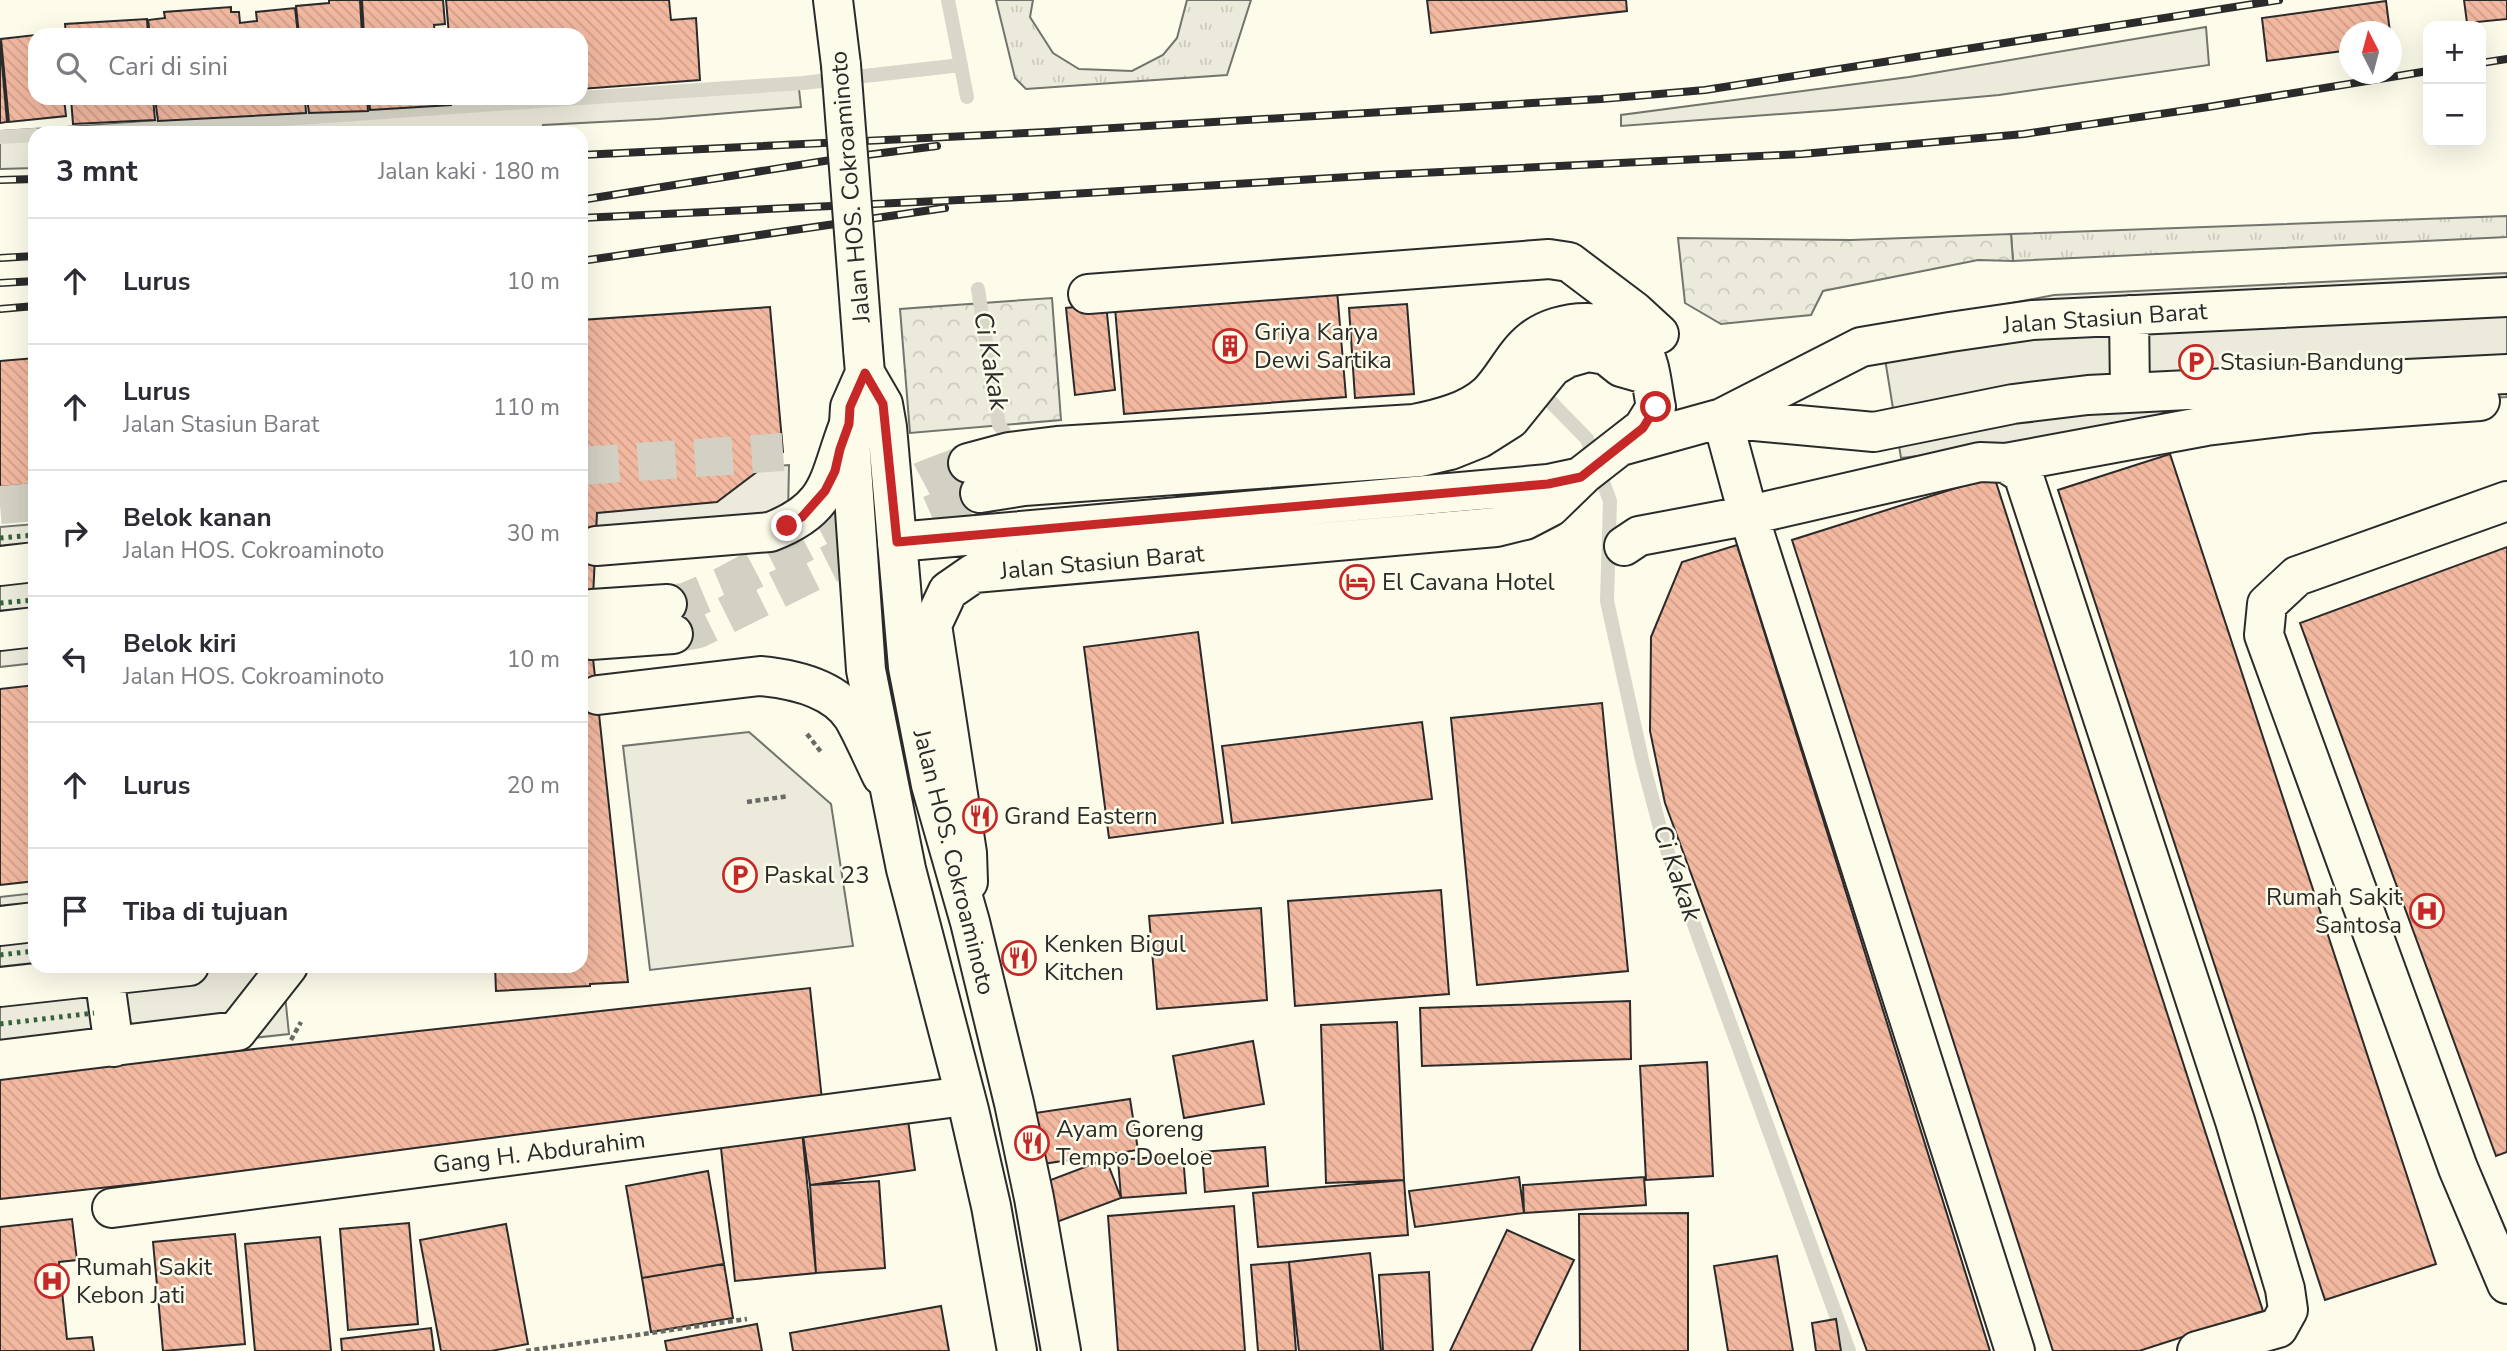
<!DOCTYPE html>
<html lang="id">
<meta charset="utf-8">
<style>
:root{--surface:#fff;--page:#f2f2f3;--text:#2b2b33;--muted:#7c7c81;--line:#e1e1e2}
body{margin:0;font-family:"Nunito Sans",sans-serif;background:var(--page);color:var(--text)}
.controls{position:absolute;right:21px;top:21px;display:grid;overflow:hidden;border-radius:14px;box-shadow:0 7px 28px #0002}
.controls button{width:63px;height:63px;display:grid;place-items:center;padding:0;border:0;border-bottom:2px solid var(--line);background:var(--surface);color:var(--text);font:35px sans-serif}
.compass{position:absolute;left:2339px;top:21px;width:63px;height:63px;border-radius:50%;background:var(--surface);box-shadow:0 7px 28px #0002;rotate:354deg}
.stop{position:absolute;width:21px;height:21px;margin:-16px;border:5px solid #c62828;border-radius:50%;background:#fff}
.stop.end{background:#c62828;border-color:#fff;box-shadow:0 2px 7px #0008}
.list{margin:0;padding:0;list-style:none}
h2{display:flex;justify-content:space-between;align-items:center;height:91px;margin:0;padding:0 28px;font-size:30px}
h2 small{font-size:23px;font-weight:400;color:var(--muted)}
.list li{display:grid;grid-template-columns:46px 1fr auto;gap:21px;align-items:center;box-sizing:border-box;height:126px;padding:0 28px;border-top:2px solid var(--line)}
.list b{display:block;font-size:26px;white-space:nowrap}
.list p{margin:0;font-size:23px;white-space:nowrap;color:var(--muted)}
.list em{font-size:23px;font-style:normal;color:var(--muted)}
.icon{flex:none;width:38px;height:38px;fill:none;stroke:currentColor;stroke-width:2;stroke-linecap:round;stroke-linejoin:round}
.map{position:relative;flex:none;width:2507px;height:1351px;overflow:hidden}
.search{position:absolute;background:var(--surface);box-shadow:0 7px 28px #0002;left:28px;top:28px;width:560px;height:77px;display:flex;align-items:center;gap:18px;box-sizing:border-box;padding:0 24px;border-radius:21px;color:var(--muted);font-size:26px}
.panel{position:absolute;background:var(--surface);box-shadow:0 7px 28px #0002;left:28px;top:126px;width:560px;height:847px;border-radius:21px}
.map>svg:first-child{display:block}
</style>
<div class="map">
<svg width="2507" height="1351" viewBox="0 0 2507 1351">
<defs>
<pattern id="grass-tufts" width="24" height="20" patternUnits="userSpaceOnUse" patternTransform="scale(1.75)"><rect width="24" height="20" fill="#ecebdb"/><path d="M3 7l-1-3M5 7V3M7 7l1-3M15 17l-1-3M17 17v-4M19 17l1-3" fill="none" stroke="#cbcabc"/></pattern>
<pattern id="forest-crowns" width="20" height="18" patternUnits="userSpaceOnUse" patternTransform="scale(1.75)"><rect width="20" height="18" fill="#ecebdb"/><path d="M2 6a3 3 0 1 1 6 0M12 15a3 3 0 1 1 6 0" fill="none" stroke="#cbcabc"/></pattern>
<pattern id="building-back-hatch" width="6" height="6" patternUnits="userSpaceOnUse" patternTransform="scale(1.75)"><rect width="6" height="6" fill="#f2b8a0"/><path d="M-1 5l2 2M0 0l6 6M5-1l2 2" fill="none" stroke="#d09e8a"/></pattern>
</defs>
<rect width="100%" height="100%" fill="#fdfbea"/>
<path fill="url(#grass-tufts)" stroke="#74746e" stroke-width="2" d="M996 0H1033L1030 17 1053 53 1079 69 1132 71 1163 55 1177 38 1187 0H1251L1227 75 1026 89 1015 78Z
M2507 216V237L2013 261 2011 234Z"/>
<path fill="url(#forest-crowns)" stroke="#74746e" stroke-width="2" d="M2011 234 2013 261 1978 260 1823 291 1811 315 1721 324 1685 303 1678 238 1851 240Z
M1052 298 1061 420 910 433 900 309Z"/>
<path fill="#ecebdb" stroke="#74746e" stroke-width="2" d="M2206 27 2209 65 1999 95 1835 110 1621 126V115L1909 77Z
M798 80 801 107 658 119 543 125V133H35V168L0 169V131L534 98H581V95Z"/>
<path fill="#eceadb" stroke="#74746e" stroke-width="2" d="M2507 273V397L2267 414 1901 458 1880 328 2054 295Z
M789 465 788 515 581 540V481Z
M35 524V663L0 667V527Z
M749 732 831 804 853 946 650 970 623 746Z
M35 893V966H282L289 1034 0 1066V897Z"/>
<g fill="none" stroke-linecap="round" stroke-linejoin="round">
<path stroke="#d8d7c9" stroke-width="14" d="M948 0 967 97
M581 98 803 83 961 65
M88 133 580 98
M0 137 35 135
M978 289 999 425 1004 432
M1545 396 1587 439 1610 501 1607 601 1642 760 1663 839 1849 1351"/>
</g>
<path fill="url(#building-back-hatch)" stroke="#2b2b2b" stroke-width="2" d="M329 0H360L362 35H299L296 6 329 3Z
M362 0H443L445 24 434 25 435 35H364Z
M446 0H669L671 20 696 18 700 80 581 89V35H449Z
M1427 0H1626L1627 11 1431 33Z
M2464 0H2507V19L2467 23Z
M2386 1 2390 32H2350V50L2267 61 2262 18Z
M231 7V12H239L240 23 257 21 256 12 295 8 298 35H150L148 20 165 18 164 12Z
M147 19 148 35H66L65 24Z
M35 35V98H64L66 116 9 122 1 39Z
M0 41 7 122 0 123Z
M71 98H153L155 120 73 124Z
M155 98H305L306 113 158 121Z
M307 98H367L368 111 309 113Z
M369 98H450L451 105 370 110Z
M1336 278 1346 397 1124 414 1114 296Z
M1106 304 1115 390 1075 395 1066 308Z
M1407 304 1414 394 1355 398 1349 308Z
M770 307 783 452 717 502 597 513 591 640 628 982 590 984V986L496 991 495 966H581V320Z
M35 358V484L0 487V361Z
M2170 454 2436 1264 2325 1300 2058 490Z
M1994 476 2263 1311 2139 1351H2053L1792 540Z
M1737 545 1990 1351H1867L1665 803 1650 731 1651 637 1682 562Z
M2507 547V1152L2496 1156 2300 623Z
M1198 632 1223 823 1109 838 1084 647Z
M35 685V881L0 885V689Z
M1602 703 1628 971 1477 985 1451 718Z
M1422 722 1432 799 1232 823 1222 746Z
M1441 890 1449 994 1295 1006 1288 901Z
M1261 908 1267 1000 1157 1009 1149 916Z
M810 988 823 1109 0 1199V1077Z
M1630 1001 1631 1059 1422 1066 1420 1008Z
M1397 1022 1404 1180 1326 1183 1321 1025Z
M1253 1041 1264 1104 1184 1118 1173 1056Z
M1707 1062 1713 1176 1646 1180 1640 1066Z
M1130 1099 1138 1150 1042 1164 1035 1113Z
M906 1106 915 1170 810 1185 801 1121Z
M801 1121 816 1273 735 1281 719 1129Z
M1265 1147 1268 1186 1205 1192 1202 1152Z
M1183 1155 1186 1193 1121 1198 1118 1160Z
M1106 1159 1121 1198 1054 1223 1040 1184Z
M708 1171 724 1264 642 1278 626 1186Z
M1519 1177 1524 1213 1415 1227 1409 1191Z
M1644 1177 1646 1205 1524 1213 1523 1185Z
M1404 1180 1408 1235 1258 1247 1253 1193Z
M879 1181 885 1268 816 1273 810 1185Z
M1234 1206 1245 1351H1118L1108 1216Z
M1688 1213V1351H1580L1579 1214Z
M72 1219 77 1260 59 1262 67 1339 92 1337 94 1351H0V1227Z
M409 1223 418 1324 348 1330 340 1229Z
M506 1224 528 1344 491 1351H441L420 1240Z
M1507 1230 1574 1260 1531 1351H1450Z
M235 1234 245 1344 163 1351 153 1242Z
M320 1237 331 1351H255L245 1244Z
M1370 1253 1381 1351H1299L1289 1262Z
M1777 1256 1793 1351H1728L1714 1266Z
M1289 1262 1296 1351H1258L1251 1265Z
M724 1264 733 1318 651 1332 642 1278Z
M1429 1272 1433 1351H1383L1379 1275Z
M941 1306 949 1351H793L790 1333Z
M1836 1319 1841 1351H1816L1812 1323Z
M757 1324 762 1351H667L665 1341Z
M431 1328 434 1351H342L341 1339Z"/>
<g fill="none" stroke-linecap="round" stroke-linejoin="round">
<path stroke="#d3d1c4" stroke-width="38" stroke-dasharray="38 19" stroke-linecap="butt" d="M581 466 783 452
M0 505 35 502
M667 604 685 602 723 586 924 480 968 463
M673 634 698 629 916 521 980 493"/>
<g stroke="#2b2b2b" stroke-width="42">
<path id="minor" d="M1088 294 1549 259 1569 262 1634 311 1659 334
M2129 315 2130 392
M1722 418 1747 510 2015 1351
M1722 418 1874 432 2013 404 2088 395 2507 374
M1621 446 1722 418 1861 347 1950 332 2032 320 2507 297
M968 463 1009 452 1057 446 1414 424C1439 419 1468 412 1488 394 1504 379 1514 354 1532 340 1560 318 1615 315 1639 345 1651 360 1652 388 1656 407L1643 428 1584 474 1550 507 1525 520 1496 527 974 573 948 591 932 625 967 853 968 882
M2006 463 2206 426 2314 413 2480 401
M980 493 1024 486 1420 457 1450 450 1480 438 1510 419 1552 367 1567 358 1588 352 1606 355 1621 367 1649 375
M2507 501 2297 576 2267 604 2264 635 2458 1168 2507 1284
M897 542 1548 484 1581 477
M596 546 770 532C831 509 828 480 848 427
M1624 546 1639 536 1750 515 1980 462 2006 463 2023 474 2235 1121 2285 1289 2288 1310 2278 1328 2197 1351
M0 566 35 562
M592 609 667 604
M0 631 35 627
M591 640 673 634
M598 695 760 676C792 679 834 688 853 717 863 734 873 758 882 776
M0 926 35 922
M104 975 114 1047
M0 987 189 966
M0 1060 237 1031 288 966
M112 1208 965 1096"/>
</g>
<g stroke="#2b2b2b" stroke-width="42">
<path id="major" d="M833 0 841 65
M863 349 865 373 883 404 887 427 908 667 931 785 970 922 1014 1103 1034 1198 1061 1351
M865 373 850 407 849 424 866 670 906 869 969 1110 991 1206 1017 1351"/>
</g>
<path stroke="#6a6964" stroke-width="4.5" stroke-dasharray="5 3.5" stroke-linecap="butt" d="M807 734 821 752
M747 802 789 796
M291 1040 301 1022
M526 1351 747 1319"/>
<use href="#minor" stroke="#fdfbea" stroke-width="38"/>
<use href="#major" stroke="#fdfbea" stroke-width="38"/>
<g stroke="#2b2b2b" stroke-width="8">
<path id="rail" d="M2481 63 2507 59
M581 155 1047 132 1601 99 1705 90 2279 0
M0 180 35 179
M581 200 843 158 937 146
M581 218 1021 197 1381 175 1802 154 2024 134 2208 107 2428 71
M0 258 35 256
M581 261 945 208
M0 283 35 281
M0 309 35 306"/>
</g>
<use href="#rail" stroke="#fdfbea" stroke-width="5" stroke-dasharray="16" stroke-linecap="butt"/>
<g stroke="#2b2b2b" stroke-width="42" stroke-linecap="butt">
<path id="major-bridge" d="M841 65 863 349"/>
</g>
<use href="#major-bridge" stroke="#fdfbea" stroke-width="38"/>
<path stroke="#34623c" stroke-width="5" stroke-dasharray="3.5 5" stroke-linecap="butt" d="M0 538 35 535
M0 603 35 600
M0 955 35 951
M0 1024 94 1013"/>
</g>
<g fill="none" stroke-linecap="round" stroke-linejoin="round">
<path stroke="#c62828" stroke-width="9" d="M787 526 802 517 825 491 835 471 840 449 849 424 850 407 865 373 883 404 897 542 1548 484 1581 477 1643 428 1656 407"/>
</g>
<defs>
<g id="building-ring" transform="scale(1.75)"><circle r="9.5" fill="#fdfbea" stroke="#c62828" stroke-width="1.5"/><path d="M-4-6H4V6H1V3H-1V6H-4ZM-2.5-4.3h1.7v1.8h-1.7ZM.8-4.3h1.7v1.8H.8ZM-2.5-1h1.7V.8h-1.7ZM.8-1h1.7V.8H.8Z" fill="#c62828"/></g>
<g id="parking-ring" transform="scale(1.75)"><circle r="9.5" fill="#fdfbea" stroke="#c62828" stroke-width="1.5"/><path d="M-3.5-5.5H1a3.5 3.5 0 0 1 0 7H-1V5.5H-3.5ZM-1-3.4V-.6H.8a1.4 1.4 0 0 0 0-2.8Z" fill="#c62828"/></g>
<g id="hotel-ring" transform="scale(1.75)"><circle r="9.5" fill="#fdfbea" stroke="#c62828" stroke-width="1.5"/><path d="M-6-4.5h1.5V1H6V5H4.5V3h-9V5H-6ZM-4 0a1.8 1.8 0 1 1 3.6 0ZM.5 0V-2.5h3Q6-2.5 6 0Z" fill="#c62828"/></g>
<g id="restaurant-ring" transform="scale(1.75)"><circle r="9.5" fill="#fdfbea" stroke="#c62828" stroke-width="1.5"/><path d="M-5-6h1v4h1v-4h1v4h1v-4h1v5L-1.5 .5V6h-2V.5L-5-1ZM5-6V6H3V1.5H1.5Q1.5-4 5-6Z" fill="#c62828"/></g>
<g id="hospital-ring" transform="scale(1.75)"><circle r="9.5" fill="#fdfbea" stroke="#c62828" stroke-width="1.5"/><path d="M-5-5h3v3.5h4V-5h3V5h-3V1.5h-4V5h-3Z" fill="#c62828"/></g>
</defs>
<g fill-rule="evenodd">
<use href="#building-ring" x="1230" y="346"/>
<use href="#parking-ring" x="2196" y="362"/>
<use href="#hotel-ring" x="1357" y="582"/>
<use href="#restaurant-ring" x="980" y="816"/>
<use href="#parking-ring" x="740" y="875"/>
<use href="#hospital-ring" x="2427" y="911"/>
<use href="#restaurant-ring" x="1019" y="958"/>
<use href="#restaurant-ring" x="1032" y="1143"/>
<use href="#hospital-ring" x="52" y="1281"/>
</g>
<g text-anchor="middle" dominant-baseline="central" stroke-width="5" stroke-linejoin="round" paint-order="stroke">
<g font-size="24" fill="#2b2b2b" stroke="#fdfbea">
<text transform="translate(850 187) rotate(-95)">Jalan HOS. Cokroaminoto</text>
<text transform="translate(2105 318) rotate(-4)">Jalan Stasiun Barat</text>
<text transform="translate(1102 562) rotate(-5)">Jalan Stasiun Barat</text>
<text transform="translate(954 862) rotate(76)">Jalan HOS. Cokroaminoto</text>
<text transform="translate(539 1152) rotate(-7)">Gang H. Abdurahim</text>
</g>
<g font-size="24" fill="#2b2b2b" stroke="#fdfbea" text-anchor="start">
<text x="1254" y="332">Griya Karya<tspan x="1254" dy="28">Dewi Sartika</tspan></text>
<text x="2220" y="362">Stasiun Bandung</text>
<text x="1382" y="582">El Cavana Hotel</text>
<text x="1004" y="816">Grand Eastern</text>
<text x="764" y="875">Paskal 23</text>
<text x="2402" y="897" text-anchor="end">Rumah Sakit<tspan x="2402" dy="28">Santosa</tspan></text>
<text x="1044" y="944">Kenken Bigul<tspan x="1044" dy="28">Kitchen</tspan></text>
<text x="1056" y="1129">Ayam Goreng<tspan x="1056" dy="28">Tempo Doeloe</tspan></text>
<text x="76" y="1267">Rumah Sakit<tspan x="76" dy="28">Kebon Jati</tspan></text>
</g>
<g font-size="26" font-style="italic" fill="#2b2b2b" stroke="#fdfbea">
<text transform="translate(991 361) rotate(80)">Ci Kakak</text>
<text transform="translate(1677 873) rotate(71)">Ci Kakak</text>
</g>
</g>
</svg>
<div class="controls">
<button>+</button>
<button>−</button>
</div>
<svg class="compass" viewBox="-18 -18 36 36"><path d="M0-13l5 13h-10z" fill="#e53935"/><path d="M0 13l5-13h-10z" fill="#7c7c81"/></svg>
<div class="stop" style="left:1656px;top:407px"></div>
<div class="stop end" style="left:787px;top:526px"></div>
<div class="search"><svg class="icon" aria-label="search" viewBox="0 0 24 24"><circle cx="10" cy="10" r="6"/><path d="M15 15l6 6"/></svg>Cari di sini</div>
<section class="panel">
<h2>3 mnt<small>Jalan kaki · 180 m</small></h2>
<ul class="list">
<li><svg class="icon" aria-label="ahead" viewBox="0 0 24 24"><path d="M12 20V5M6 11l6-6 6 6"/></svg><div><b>Lurus</b></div><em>10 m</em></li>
<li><svg class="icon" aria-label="ahead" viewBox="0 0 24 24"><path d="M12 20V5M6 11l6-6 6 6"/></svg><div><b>Lurus</b><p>Jalan Stasiun Barat</p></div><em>110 m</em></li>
<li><svg class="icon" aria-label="right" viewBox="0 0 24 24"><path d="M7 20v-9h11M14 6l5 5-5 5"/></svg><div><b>Belok kanan</b><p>Jalan HOS. Cokroaminoto</p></div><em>30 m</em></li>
<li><svg class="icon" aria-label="left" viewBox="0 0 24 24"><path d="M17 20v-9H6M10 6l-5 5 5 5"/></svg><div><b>Belok kiri</b><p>Jalan HOS. Cokroaminoto</p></div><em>10 m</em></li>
<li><svg class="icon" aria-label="ahead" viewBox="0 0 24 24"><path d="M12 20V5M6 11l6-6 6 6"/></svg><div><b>Lurus</b></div><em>20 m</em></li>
<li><svg class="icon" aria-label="arrive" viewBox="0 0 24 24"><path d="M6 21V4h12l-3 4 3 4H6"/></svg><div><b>Tiba di tujuan</b></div></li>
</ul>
</section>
</div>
